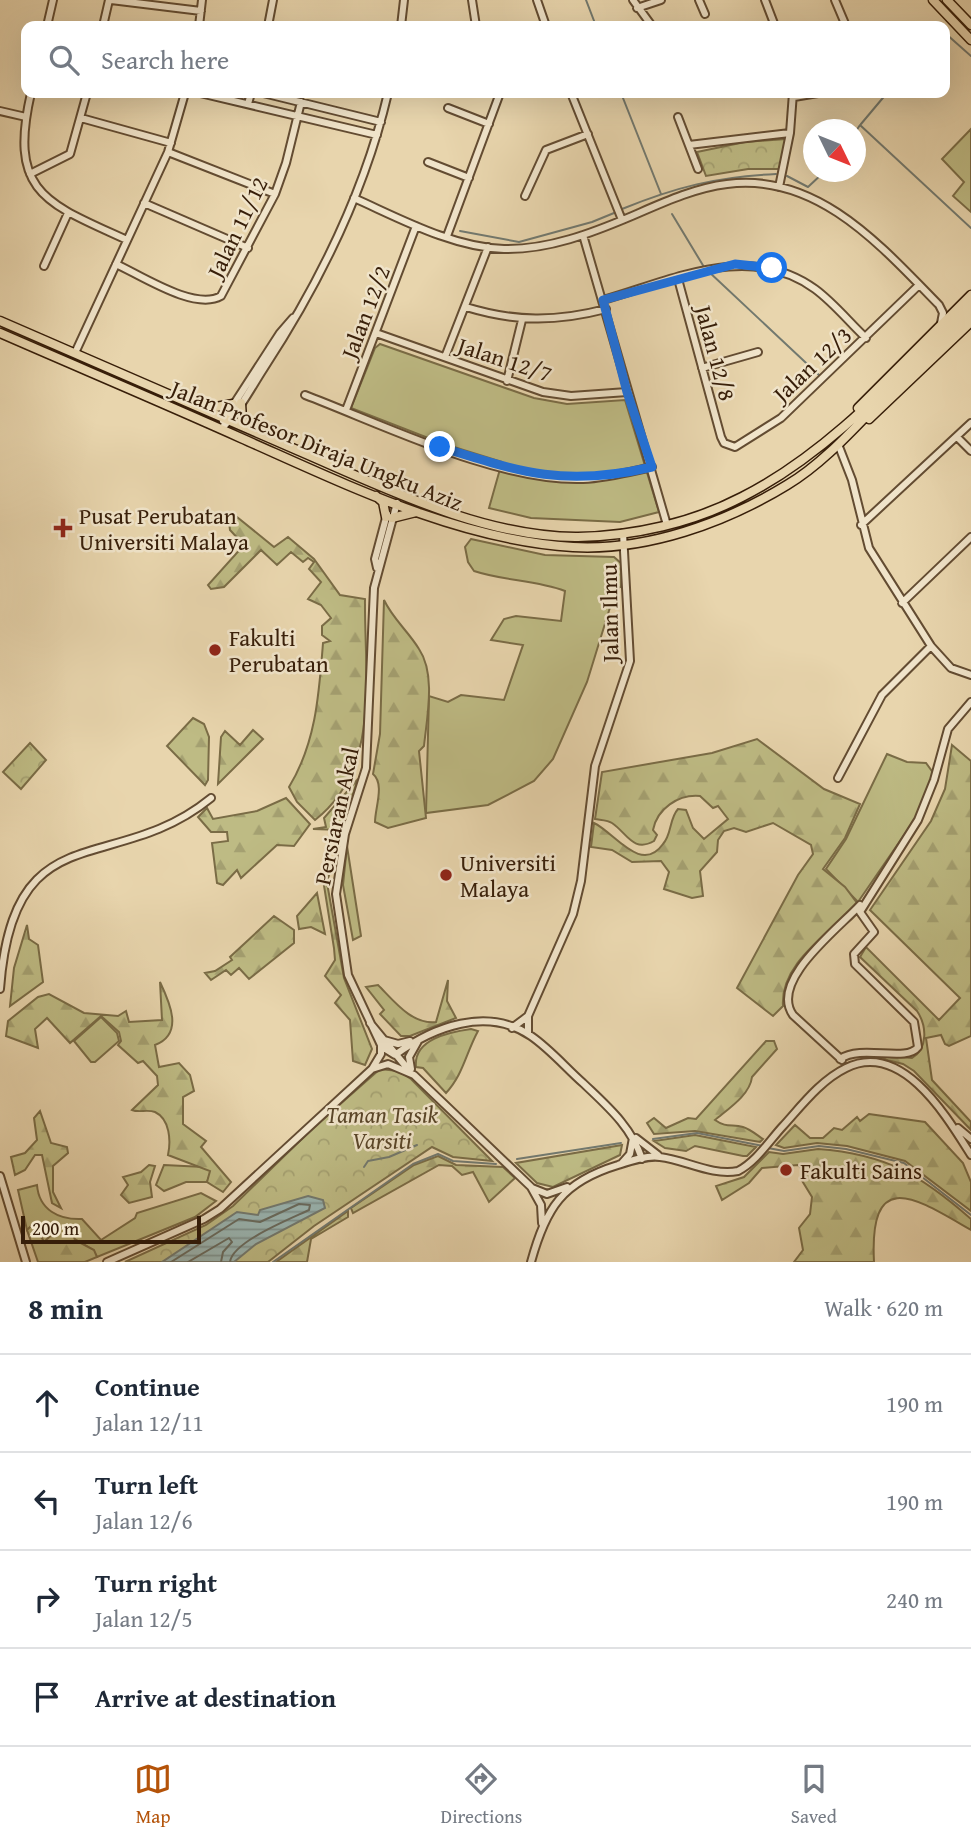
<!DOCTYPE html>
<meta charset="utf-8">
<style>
:root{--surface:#fff;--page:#f6f6f7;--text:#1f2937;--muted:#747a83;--line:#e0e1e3;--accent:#b45309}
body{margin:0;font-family:"Gentium Book Plus",serif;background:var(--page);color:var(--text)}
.compass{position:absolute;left:803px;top:119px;width:63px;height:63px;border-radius:50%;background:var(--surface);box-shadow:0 7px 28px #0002;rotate:133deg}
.scale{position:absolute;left:21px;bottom:18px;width:180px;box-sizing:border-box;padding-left:7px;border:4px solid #371e09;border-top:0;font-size:19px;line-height:24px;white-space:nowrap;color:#371e09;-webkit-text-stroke:5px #f0e4ca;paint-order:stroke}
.stop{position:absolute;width:21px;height:21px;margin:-16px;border:5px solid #1a73e8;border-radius:50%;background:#fff}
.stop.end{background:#1a73e8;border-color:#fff;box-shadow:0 2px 7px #0008}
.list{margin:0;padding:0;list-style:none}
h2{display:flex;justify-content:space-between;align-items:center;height:91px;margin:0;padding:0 28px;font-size:30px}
h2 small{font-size:23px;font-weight:400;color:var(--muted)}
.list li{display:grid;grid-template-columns:46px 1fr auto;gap:21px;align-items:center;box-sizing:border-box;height:98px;padding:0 28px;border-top:2px solid var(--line)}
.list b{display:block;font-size:26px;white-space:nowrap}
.list p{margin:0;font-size:23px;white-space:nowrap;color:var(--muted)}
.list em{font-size:23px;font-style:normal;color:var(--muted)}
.icon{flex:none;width:38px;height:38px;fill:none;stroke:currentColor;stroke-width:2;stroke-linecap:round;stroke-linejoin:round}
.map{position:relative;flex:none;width:971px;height:1262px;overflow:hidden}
.search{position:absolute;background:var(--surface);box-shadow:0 7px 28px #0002;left:21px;right:21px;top:21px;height:77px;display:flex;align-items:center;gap:18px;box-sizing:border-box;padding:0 24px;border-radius:14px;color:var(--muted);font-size:26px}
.sheet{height:483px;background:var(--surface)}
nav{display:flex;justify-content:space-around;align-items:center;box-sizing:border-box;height:98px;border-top:2px solid var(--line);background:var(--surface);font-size:19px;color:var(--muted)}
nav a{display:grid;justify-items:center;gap:4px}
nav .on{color:var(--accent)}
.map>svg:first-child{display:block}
</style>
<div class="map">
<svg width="971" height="1262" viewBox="0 0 971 1262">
<defs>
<pattern id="forest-firs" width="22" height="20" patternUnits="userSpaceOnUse" patternTransform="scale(1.75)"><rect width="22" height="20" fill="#bebb84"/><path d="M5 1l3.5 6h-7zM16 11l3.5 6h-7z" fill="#a4a071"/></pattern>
<pattern id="park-crowns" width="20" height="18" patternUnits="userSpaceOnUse" patternTransform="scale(1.75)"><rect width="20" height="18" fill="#bebb84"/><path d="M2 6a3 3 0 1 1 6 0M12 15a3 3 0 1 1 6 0" fill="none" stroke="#a4a071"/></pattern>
<pattern id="water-rules" width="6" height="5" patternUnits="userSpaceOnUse" patternTransform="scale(1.75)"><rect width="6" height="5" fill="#9ab6b3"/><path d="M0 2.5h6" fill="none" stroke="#7e9390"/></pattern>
</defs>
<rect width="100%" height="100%" fill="#e8d5ad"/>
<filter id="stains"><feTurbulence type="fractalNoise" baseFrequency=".00286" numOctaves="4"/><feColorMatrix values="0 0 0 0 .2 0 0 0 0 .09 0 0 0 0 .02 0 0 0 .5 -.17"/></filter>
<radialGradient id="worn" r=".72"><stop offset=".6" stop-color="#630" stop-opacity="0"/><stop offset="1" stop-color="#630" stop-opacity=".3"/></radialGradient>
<path fill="#bebb84" stroke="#7a6c46" stroke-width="2" d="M971 129V212L953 196 964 182 942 159Z
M380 344 534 398 567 404 625 400 659 512 620 522 531 518 489 508 502 462 441 443 351 408 375 348Z
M471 539 545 555 614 557 622 564 621 587 616 588 587 682 553 759 534 781 488 805 426 813 429 696 448 702 461 695 504 700 523 645 491 640 504 619 516 616 561 621 565 591C536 580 504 581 474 571L468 562 465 547Z
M887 754 907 762 926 763 934 774 920 812 858 902 826 869 846 839Z
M347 846 361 936 353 940 343 885Z
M101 1017 117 1033 119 1041 95 1062H91L74 1041Z
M164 1165 204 1167 211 1171 207 1182H186L164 1191 156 1185Z
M37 1185C39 1210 59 1220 82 1219L101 1240 135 1218 137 1213 201 1193 216 1201 195 1217 97 1257 93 1250 58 1229 44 1243 35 1224 27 1230 18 1190Z"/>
<path fill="url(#forest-firs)" stroke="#7a6c46" stroke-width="2" d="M237 517 274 547 288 537 314 559 340 595 365 599C364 674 382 768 315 820L297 802 289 787C316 743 319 694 323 643L330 641 322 635V626L331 618 321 605 308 599 321 582 309 569 314 562 308 558 303 562 291 552 277 565 261 550 224 587 211 589 208 585 244 545 230 530 229 522Z
M384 600C393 619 408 631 419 649 436 674 427 717 424 746L419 751 426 818 388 828 375 822C375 808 385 784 373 774L380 734Z
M193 718 204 724 209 737 208 780 205 785 167 746Z
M253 730 263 739 218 784 221 737 225 731 240 745Z
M757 739 824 789 860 804 845 838 823 869 845 887 857 903C831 933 780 962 783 1006L773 1016 737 988 798 875 813 854 811 845 773 823 746 832 734 828 724 831 718 840 717 852 700 871 703 896 692 898 664 889 669 872 661 861 632 862 612 850 591 847 594 823C614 832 641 875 663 844 672 834 669 819 678 809L686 810 693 828 704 839 728 819 718 806 713 808 700 796C678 794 657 809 653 830L657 835 654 841C633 853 627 833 612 823 608 820 600 820 595 819L602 772 712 753Z
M952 745 971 761V1036L949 1046 945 1044 941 1035 926 1038 932 1080 971 1122V1130L914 1071 903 1064 883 1059 888 1056 912 1058C928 1048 927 1026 917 1011L860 957 866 947 939 1020 960 998 870 910 931 821 945 789Z
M358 779 341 830 313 829 326 827 324 818Z
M286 798 310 824 294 846 277 845 241 878 237 870 223 885 217 883 212 843 228 841 227 832H211L198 817 207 808 213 819 257 811Z
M331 867 327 883 344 978 372 1049 365 1065 353 1061 350 1020 335 1003 341 995 325 976 335 960 334 948 322 873Z
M317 893 325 934 311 927 299 929 297 916Z
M274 916 294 930V943L249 979 239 968 231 975 226 970 211 980 205 973 215 971 232 960 230 957Z
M27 925 29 939 38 945 43 982 10 1006 14 968Z
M448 980 447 1001 456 1018 410 1036H401L380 1014 384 1010 366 987 378 985C394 1001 412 1025 436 1022Z
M160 982C170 1003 184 1034 155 1045L159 1067 179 1063 190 1075 194 1091 183 1097V1124L206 1141 201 1147 231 1182 223 1192 207 1182 210 1171 168 1155C171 1141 170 1119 155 1112 147 1109 139 1113 132 1110L158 1085 157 1076 143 1061 138 1063 118 1045 121 1041 119 1032 101 1016 70 1043 47 1018 35 1029 38 1048 6 1036 8 1021 38 997 49 994 84 1013 118 1016 126 1011 129 1022 162 1020Z
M471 1029 478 1031C466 1053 463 1075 446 1093L423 1068 416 1067C413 1039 450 1032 471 1029Z
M766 1041H774L777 1049 752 1077C750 1095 728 1109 715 1120 726 1128 732 1124 743 1127 750 1129 757 1135 763 1139L760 1142 695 1131 654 1134 647 1123 654 1118 666 1128 688 1118 696 1119Z
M40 1111 51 1143 67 1147 68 1153 53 1166V1192L61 1208 52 1203 42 1155H35L25 1170 15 1175 11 1157 25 1153 37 1140 34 1118Z
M869 1114 925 1122 963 1163 971 1182V1211L905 1161 847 1146 817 1143 784 1148 776 1145 795 1125 810 1138H823L834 1128 842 1130 857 1117 860 1121Z
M695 1135 756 1147 747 1156H743L695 1146 686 1151 665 1148 654 1141Z
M622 1145 620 1155 553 1187 537 1183 516 1163Z
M818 1149C886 1154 921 1175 971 1219V1230C917 1199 869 1165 874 1262H794L803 1250 799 1228 810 1214 812 1197 801 1179 805 1172 798 1165 762 1168 749 1183 722 1200 716 1186 744 1177 769 1152 783 1154Z
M438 1156 456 1165 503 1167 515 1178 489 1202 473 1172 462 1175 452 1166 439 1165 353 1213 351 1208 414 1165Z
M149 1165 155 1166 150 1182 152 1197 129 1203 121 1195 128 1185 123 1177 141 1172Z
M348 1211V1217L311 1239 307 1262H276Z
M34 1223 44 1242 58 1229 70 1226 75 1240 94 1250 97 1257 85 1262H38L27 1230Z"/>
<path fill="url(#park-crowns)" stroke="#7a6c46" stroke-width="2" d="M786 139 781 169H748L706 176 697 152 745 142Z
M30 743 46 760 21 789 3 772Z
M380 1069 398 1071 411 1079 492 1161 453 1157 432 1147 314 1226 268 1262H125L206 1225 233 1206 313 1128Z"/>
<path fill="url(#water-rules)" stroke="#72796f" stroke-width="2" d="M308 1196 323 1200 325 1208 256 1244 234 1262H162L237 1212 258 1215 260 1210Z"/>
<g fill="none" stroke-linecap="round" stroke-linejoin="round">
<path stroke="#686a5e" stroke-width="2" d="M171 1262 239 1219 260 1222 299 1204 310 1205 309 1210C290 1219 232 1242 230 1262
M188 1262 229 1238 232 1242 223 1252 221 1262"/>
<path stroke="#72796f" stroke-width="2" d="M586 0 596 26
M945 33 971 56
M621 93 661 194
M861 124 887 93
M856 131 860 125 971 228
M787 176 808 187 824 172
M622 209C676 187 716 177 776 174
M672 214 704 267
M460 231 519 242 592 222 614 213
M708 271 820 376
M653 1139 697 1133 763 1146
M768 1148 784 1151 819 1146 846 1149 904 1163 971 1215
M517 1159 621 1143
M364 1167 368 1161 389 1157 417 1145
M273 1262 413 1164 438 1154 453 1161 496 1164"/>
<g stroke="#634c32" stroke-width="10">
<path id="minor" d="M111 0 201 11
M472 0 476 26
M537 0 546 26
M633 0 652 26
M699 0 705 14
M765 0 775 26
M835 0 846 26
M637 8 661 0
M47 26 53 0
M103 26 109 0
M199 26 202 0
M268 26 273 0
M401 26 404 0
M31 93C8 193 46 203 127 240
M200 93 377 135
M263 93 381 122
M571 93 622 220
M794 97 818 93
M248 104 251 93
M448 108 489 124
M0 111 26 117
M678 117 698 169
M81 118 171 143
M689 145 790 133
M168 152 275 194
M428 162 469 178
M30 174 70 154 87 93
M779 187 790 133 793 93
M525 196 546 150 588 134
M354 198C401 219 452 247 504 249 548 250 592 233 632 216 662 203 694 188 727 184 818 172 882 247 939 305L943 313 941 323
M144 203 248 248
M583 235 667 525
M447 236 500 93
M116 264C142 276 195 311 221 296L275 194 286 163 301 102
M44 266 68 213
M678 279 721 437 724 443 735 447 781 418 919 285
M603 300C673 280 749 241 815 289 834 303 849 322 866 338
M466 307C515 322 556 322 606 309
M376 333 543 392 571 396 627 392
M75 353 168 152 185 93
M445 357 488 247
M702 368 758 352
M507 381 522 320
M305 395C384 425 499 482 583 479 606 478 629 472 652 467
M346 410 416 226
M223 421 280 333 293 318
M221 429C239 412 251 388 264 368 319 284 365 191 388 93
M957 437 971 451
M838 444 852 480 869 548 931 646 951 668 971 675
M861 525 971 423
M377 568 375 559 387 514
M902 603 971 537
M838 778 882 695 931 646
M0 989C13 810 113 878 211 798
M528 1016 573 914 581 881 595 766 630 661 623 533
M370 1023 408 1069
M512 1028 528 1016V1034
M384 1040 398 1044 410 1041
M382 1047 395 1055C433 1027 487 1006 531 1036 550 1049 566 1068 583 1083 607 1106 631 1126 642 1159
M840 1059C862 1044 906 1063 918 1047L914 1022 855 964 854 954 874 932 860 912 918 820 934 780 948 729 971 702
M842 1060 793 1015C769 981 838 929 860 905
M372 1069 381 1054V1045L348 975 336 894 345 834 366 768 374 588 397 503
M411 1069 409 1057 418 1041
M958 1128 971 1139
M636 1138 658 1155
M622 1163 630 1154 633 1138
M0 1176 26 1262
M532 1188 547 1194 567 1187
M107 1262 204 1219 220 1209 372 1069 388 1064 414 1075 531 1187 541 1205 542 1223
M531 1262C546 1208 562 1182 618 1165 630 1161 647 1155 660 1157 686 1160 711 1176 738 1171 756 1162 770 1140 783 1126 802 1105 821 1080 846 1068 902 1040 947 1117 971 1155"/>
</g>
<g stroke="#371e09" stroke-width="11">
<path id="major" d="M933 0 971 40
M947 0 971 25
M0 321C99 363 198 406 297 450 381 486 484 538 578 537 634 536 692 523 742 497 831 452 900 373 971 303
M0 333C80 368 161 402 241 438 345 484 458 540 573 547 647 551 725 523 787 485 819 466 847 436 873 409 905 377 938 345 971 313
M241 403 242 419 249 428
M858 408 971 295
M204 409 233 404
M869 419 971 322
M376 496 383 502 386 517
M392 518 416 512"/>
</g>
<use href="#minor" stroke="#f0e4ca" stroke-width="6"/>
<use href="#major" stroke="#e8d5ad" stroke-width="8"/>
</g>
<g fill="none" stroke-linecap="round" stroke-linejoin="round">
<path stroke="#1a73e8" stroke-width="9" d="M440 447C522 473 566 487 652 467L627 392 603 300 735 264 772 268"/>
</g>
<g fill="#8f2418" stroke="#f0e4ca" stroke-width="2.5">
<path d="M59.5 517.5h7v7h7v7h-7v7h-7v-7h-7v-7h7z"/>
<circle cx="215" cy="650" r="7"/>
<circle cx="446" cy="875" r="7"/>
<circle cx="786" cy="1170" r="7"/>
</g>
<g text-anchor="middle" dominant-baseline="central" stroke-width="5" stroke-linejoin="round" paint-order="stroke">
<g font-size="23" fill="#371e09" stroke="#f0e4ca">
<text transform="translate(237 227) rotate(-64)">Jalan 11/12</text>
<text transform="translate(365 312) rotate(-69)">Jalan 12/2</text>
<text transform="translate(716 353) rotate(75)">Jalan 12/8</text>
<text transform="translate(505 359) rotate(18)">Jalan 12/7</text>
<text transform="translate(812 364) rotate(-43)">Jalan 12/3</text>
<text transform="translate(317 445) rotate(22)">Jalan Profesor Diraja Ungku Aziz</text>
<text transform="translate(609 613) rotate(-91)">Jalan Ilmu</text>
<text transform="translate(336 816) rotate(-78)">Persiaran Akal</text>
</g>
<g font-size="23" fill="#371e09" stroke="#f0e4ca" text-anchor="start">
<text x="79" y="515">Pusat Perubatan<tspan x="79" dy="26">Universiti Malaya</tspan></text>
<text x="229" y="637">Fakulti<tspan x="229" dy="26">Perubatan</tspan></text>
<text x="460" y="862">Universiti<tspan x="460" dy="26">Malaya</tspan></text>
<text x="800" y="1170">Fakulti Sains</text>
</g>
<g font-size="23" font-style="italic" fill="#594528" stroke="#f0e4ca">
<text x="382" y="1114">Taman Tasik<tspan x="382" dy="26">Varsiti</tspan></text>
</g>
</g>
<rect width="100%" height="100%" filter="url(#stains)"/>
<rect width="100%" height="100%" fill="url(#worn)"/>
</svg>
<svg class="compass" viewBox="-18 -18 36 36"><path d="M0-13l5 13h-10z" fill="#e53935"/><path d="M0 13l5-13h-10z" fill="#747a83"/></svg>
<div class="scale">200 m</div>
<div class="stop" style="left:772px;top:268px"></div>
<div class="stop end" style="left:440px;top:447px"></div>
<div class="search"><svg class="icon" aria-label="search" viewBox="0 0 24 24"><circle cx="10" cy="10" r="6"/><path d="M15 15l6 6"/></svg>Search here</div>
</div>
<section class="sheet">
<h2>8 min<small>Walk · 620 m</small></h2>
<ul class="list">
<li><svg class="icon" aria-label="ahead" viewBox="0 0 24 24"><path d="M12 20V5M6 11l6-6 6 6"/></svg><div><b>Continue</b><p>Jalan 12/11</p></div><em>190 m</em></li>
<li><svg class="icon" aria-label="left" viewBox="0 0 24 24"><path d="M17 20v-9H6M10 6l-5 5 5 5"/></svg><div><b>Turn left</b><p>Jalan 12/6</p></div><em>190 m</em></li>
<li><svg class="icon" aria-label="right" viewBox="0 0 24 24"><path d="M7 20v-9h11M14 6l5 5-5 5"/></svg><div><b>Turn right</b><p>Jalan 12/5</p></div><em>240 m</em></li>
<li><svg class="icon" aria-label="arrive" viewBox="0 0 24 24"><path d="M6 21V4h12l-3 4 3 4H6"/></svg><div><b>Arrive at destination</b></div></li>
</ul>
</section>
<nav>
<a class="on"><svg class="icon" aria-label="map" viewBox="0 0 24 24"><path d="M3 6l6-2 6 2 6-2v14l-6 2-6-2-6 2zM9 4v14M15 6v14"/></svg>Map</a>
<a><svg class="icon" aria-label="directions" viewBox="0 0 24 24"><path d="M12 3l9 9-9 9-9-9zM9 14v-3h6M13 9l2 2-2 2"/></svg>Directions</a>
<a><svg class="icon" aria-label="saved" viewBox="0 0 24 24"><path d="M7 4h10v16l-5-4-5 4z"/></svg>Saved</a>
</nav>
